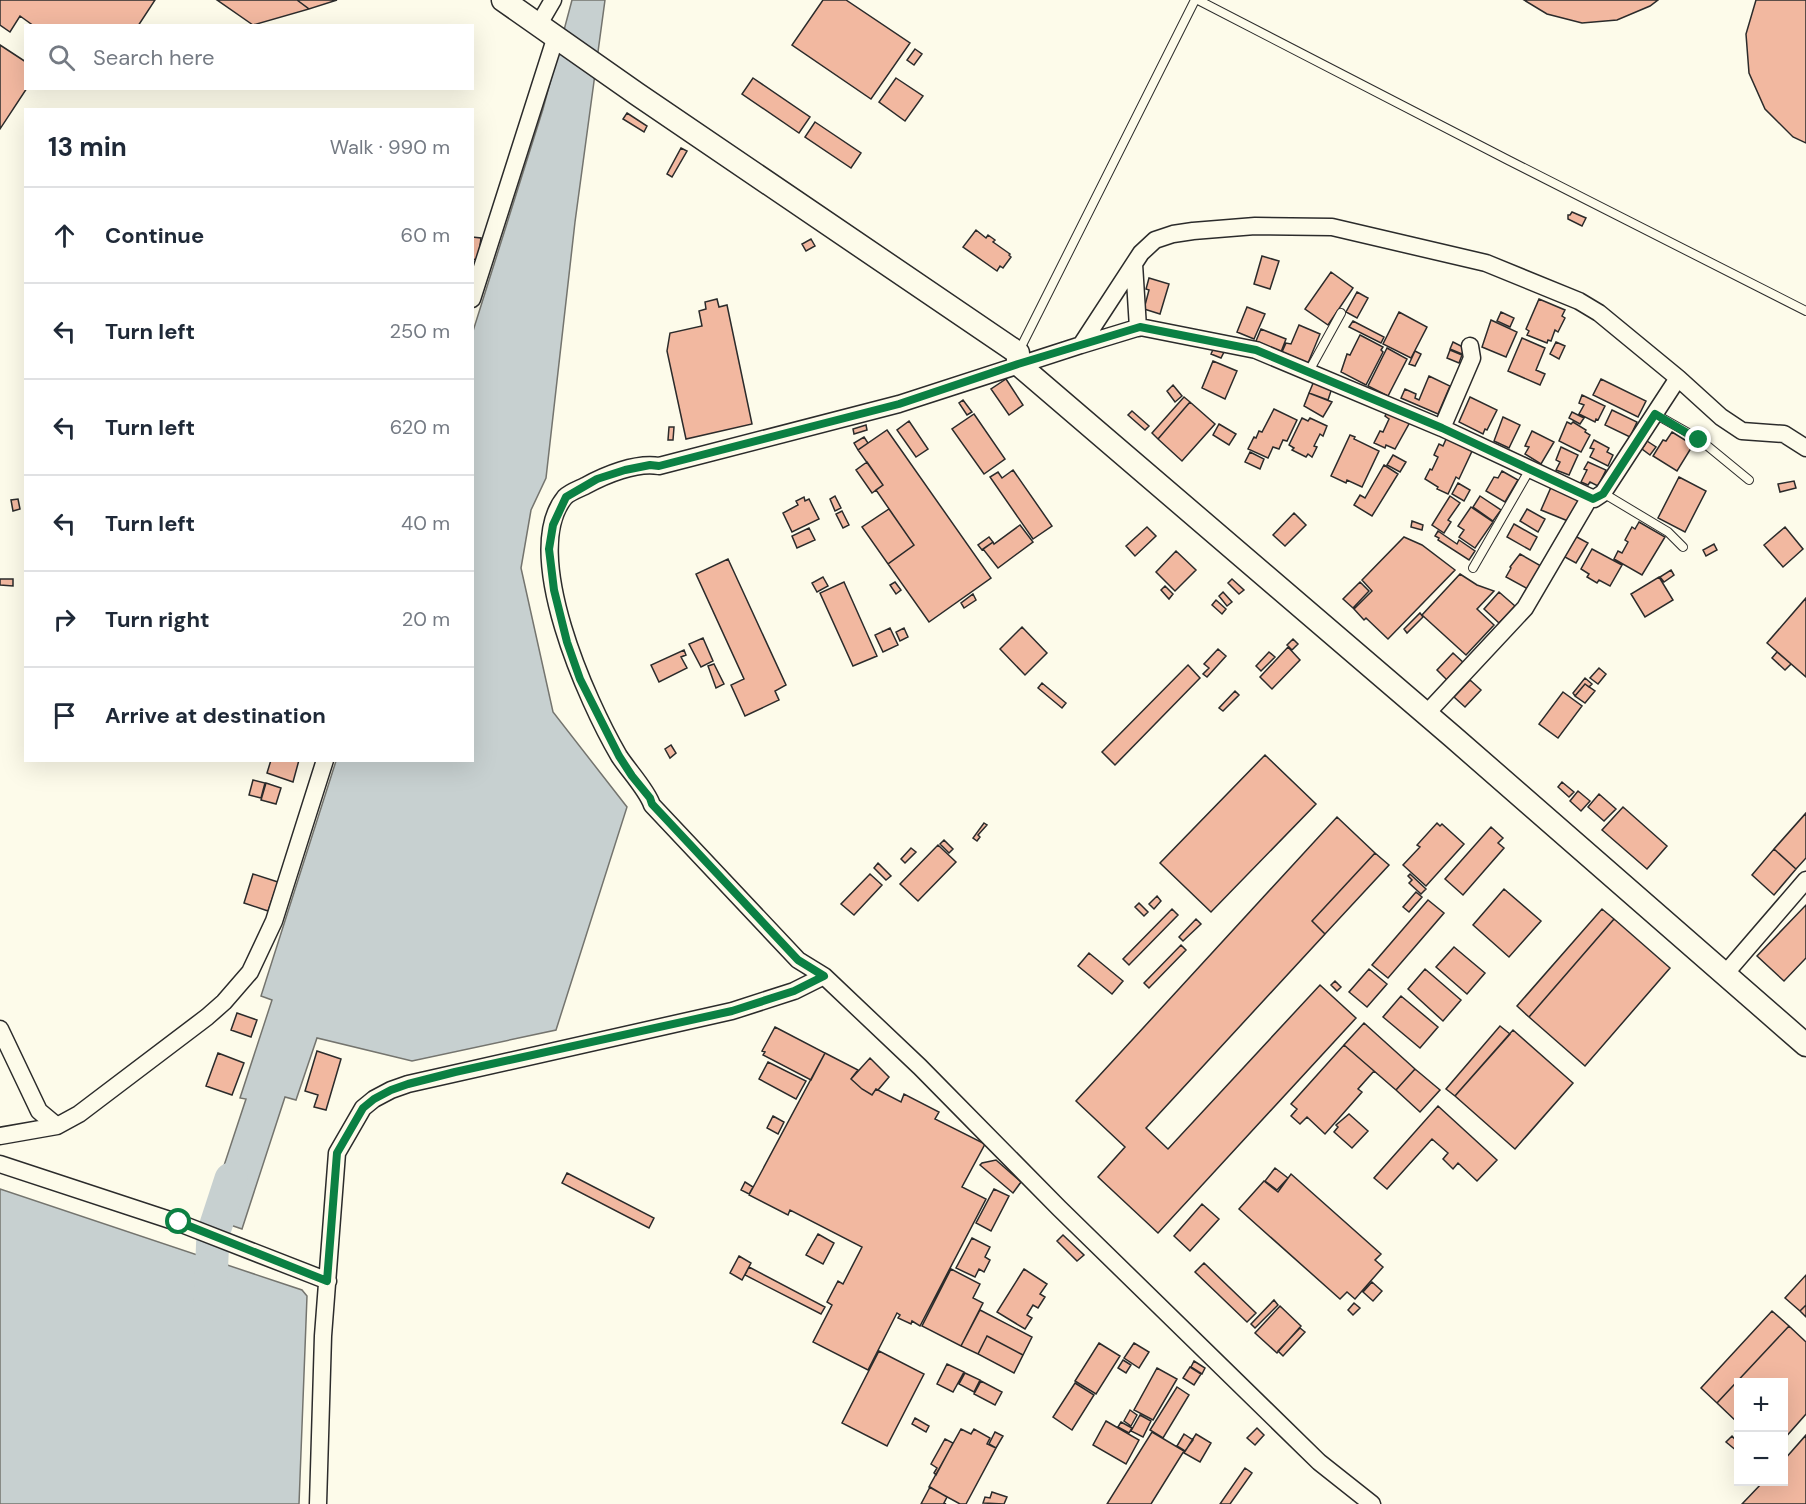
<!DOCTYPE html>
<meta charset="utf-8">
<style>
:root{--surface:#fff;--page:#f2f2f3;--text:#1f2937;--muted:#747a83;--line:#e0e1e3}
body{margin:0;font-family:"DM Sans",sans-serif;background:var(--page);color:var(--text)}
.controls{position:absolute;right:18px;bottom:18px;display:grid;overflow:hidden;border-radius:0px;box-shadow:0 6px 24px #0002}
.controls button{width:54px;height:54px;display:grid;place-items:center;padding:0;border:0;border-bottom:2px solid var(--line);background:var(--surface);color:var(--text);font:30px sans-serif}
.stop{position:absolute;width:18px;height:18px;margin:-14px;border:4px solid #0b8043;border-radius:50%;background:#fff}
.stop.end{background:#0b8043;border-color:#fff;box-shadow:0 2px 6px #0008}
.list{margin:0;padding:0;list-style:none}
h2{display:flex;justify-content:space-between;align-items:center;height:78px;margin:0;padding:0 24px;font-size:26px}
h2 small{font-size:20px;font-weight:400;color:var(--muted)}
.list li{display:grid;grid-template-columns:39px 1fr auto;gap:18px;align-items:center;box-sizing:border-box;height:96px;padding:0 24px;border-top:2px solid var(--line)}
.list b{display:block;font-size:22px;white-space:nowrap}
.list em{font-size:20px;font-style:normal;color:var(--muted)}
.icon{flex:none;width:33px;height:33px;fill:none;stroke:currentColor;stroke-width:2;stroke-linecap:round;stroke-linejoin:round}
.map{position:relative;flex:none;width:1806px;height:1504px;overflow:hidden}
.search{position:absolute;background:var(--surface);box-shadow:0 6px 24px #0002;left:24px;top:24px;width:450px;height:66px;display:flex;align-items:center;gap:15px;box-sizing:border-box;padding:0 21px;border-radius:0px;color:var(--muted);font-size:22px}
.panel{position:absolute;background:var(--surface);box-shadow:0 6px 24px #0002;left:24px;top:108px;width:450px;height:654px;border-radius:0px}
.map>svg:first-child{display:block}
</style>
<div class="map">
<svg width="1806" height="1504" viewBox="0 0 1806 1504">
<rect width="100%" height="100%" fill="#fdfbea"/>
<path fill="#c7d0d0" stroke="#74746e" stroke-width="1.5" d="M572 0H605L575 222 546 478 531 510 521 568 553 712 627 807 556 1030 412 1061 317 1038 296 1100 285 1097 242 1229 207 1217 246 1099 240 1098 272 1000 261 996 336 761 472 760 473 331 543 109Z
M0 1189 302 1290 307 1296 299 1504H0Z"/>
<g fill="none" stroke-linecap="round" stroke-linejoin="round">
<path stroke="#c7d0d0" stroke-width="33" d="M210 1304 213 1234 231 1179"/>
</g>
<path fill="#f2b8a0" stroke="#2b2b2b" stroke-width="1.5" d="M0 0H155L138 26H34L20 16 10 32 0 25Z
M217 0H297L309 9 253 25Z
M297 0H337L309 9Z
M823 0H846L910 43 871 99 792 45Z
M1524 0H1658L1650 6 1617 20 1582 23 1547 14Z
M1756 0H1806V143L1793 137 1765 109 1749 73 1746 34Z
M0 45 26 62 27 88 0 129Z
M915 49 922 54 914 65 907 60Z
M753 78 810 117 799 133 742 94Z
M896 78 923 96 905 121 879 102Z
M627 113 647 126 644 132 623 119Z
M815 122 861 153 851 168 805 137Z
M681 148 687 151 672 177 667 174Z
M1572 212 1586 218 1582 226 1568 219V215H1570Z
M976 230 986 238 988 235 995 240 993 242 1010 254 1009 255 1011 257 1003 268 1000 266 997 271 963 247Z
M472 237 481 238 478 260 472 259Z
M811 239 815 246 806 251 802 244Z
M1262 256 1279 261 1270 289 1254 284Z
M1331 272 1353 288 1328 325 1305 309Z
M1149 278 1169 284 1160 314 1144 309 1149 290 1146 289Z
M1357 292 1368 298 1357 318 1346 312Z
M717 299 719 307 727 305 752 424 686 439 667 351 670 333 702 326 699 311 706 309 705 302Z
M1539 299 1565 310 1562 316 1565 318 1558 332 1555 330 1551 341 1548 340 1547 343 1527 335 1529 331 1526 329Z
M1247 307 1265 314 1254 339 1237 332Z
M1399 312 1427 327 1411 358 1383 344Z
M1501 312 1514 318 1510 327 1497 321Z
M1491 320 1517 332 1506 357 1482 347Z
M1353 321 1384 337 1381 343 1349 327Z
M1299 325 1320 334 1308 363 1282 352 1286 343 1291 344Z
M1261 329 1286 339 1281 352 1256 341Z
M1360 335 1383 347 1381 350 1383 352 1366 385 1341 372 1347 354 1350 355Z
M1522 338 1545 348 1536 370 1545 374 1540 385 1508 371Z
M1453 342 1465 348 1462 354 1450 349Z
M1556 342 1565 346 1559 359 1550 354Z
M1215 345 1225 350 1221 358 1211 354Z
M1387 348 1407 359 1388 396 1368 386Z
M1450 350 1462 355 1459 363 1447 358Z
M1415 351 1421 354 1415 366 1409 364Z
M1213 361 1237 371 1225 399 1202 388Z
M1429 376 1450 386 1438 414 1401 398 1405 389 1416 394 1415 398 1419 400Z
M1006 379 1023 405 1009 415 991 389Z
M1601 379 1646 401 1638 417 1593 395Z
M1314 381 1332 388 1328 400 1309 393Z
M1173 385 1182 396 1175 402 1167 391Z
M1309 393 1332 402 1323 417 1304 406Z
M1582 395 1605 406 1598 420 1596 419 1595 422 1579 414 1584 405 1579 403Z
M1184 397 1190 402 1158 439 1152 433Z
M1470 397 1497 410 1487 430 1485 429 1483 434 1459 422Z
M963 400 972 412 967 415 959 403Z
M1190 402 1215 424 1182 461 1158 439Z
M1274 409 1297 420 1287 441 1283 440 1279 449 1273 447 1268 458 1248 449 1254 437 1256 438 1259 431 1262 432Z
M1612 410 1637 422 1630 437 1605 425Z
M1132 411 1149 426 1145 430 1128 415Z
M1388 411 1410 422 1395 449 1386 445 1385 448 1374 443 1380 431 1383 432 1389 419 1385 416Z
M1572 412 1584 418 1580 424 1569 418Z
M974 414 1005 459 984 474 952 429Z
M1503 417 1520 425 1509 448 1494 441Z
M1302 418 1308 421 1310 418 1327 426 1323 436 1320 434 1314 446 1317 447 1312 457 1308 454 1306 457 1292 450 1294 448 1289 445Z
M909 421 928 449 916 457 897 430Z
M1567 422 1571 424 1573 422 1586 430 1585 432 1590 435 1581 452 1559 441Z
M1219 424 1236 434 1229 445 1213 435Z
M866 425 867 430 854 434 853 429Z
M669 427H674L673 440H668Z
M887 430 991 578 929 622 888 564 914 545 876 490 883 485 858 450Z
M1532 431 1554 442 1541 464 1525 454 1529 447 1525 446Z
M1672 432 1693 445 1677 471 1653 456 1663 440 1666 441Z
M1350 435 1355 437 1354 439 1379 451 1362 487 1347 480 1346 483 1331 476Z
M864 437 868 443 858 450 854 443Z
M1447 437 1473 449 1459 479 1456 477 1448 494 1437 489 1438 487 1425 479 1430 469 1432 470 1438 457 1434 455 1439 444 1443 446Z
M1594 440 1609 448 1607 452 1613 455 1608 466 1590 457 1594 449 1590 448Z
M1647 441 1656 447 1650 455 1642 449Z
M1561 447 1578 455 1569 475 1556 470 1560 462 1556 460Z
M1250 452 1264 459 1260 469 1245 462Z
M1393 455 1406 462 1400 472 1387 465Z
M867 462 883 485 872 493 856 470Z
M1588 462 1606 470 1598 486 1590 482 1588 485 1581 482 1587 470 1584 469Z
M1384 465 1398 474 1372 516 1354 505 1360 495 1365 498Z
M1013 470 1052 526 1033 539 990 477 998 472 1002 478Z
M1502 471 1518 480 1505 502 1486 491 1494 477 1498 478Z
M1679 477 1706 491 1685 532 1658 518Z
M1794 481 1796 488 1780 492 1778 484Z
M1458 483 1470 490 1464 501 1452 494Z
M1552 485 1583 499 1568 521 1541 510Z
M835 496 841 508 835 511 830 499Z
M1450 496 1460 503 1448 520 1451 522 1444 533 1432 525Z
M1480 496 1501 510 1493 521 1473 507Z
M804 497 805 501 809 499 819 519 792 532 783 513 798 505 796 501Z
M18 499 20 509 13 511 11 500Z
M1471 507 1493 522 1475 548 1459 537 1464 530 1458 526Z
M889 509 914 545 888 564 862 527Z
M1527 509 1545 519 1538 532 1520 521Z
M842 511 849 525 843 528 836 514Z
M1294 513 1306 525 1285 546 1273 535Z
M1412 521 1423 525 1422 530 1411 527Z
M1639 522 1665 537 1642 575 1614 559 1618 551 1622 553 1628 542 1625 540 1632 527 1635 529Z
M1514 524 1537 537 1530 550 1507 537Z
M1020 525 1033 542 998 568 983 549 993 542 994 544Z
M1147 527 1156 536 1135 556 1126 546Z
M1785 527 1803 549 1783 567 1764 545Z
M809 528 815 540 797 548 792 536Z
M1438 531 1457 544 1459 540 1475 551 1469 560 1438 540 1439 538 1435 536Z
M1575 536 1588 543 1576 563 1563 556Z
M989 537 993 542 982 550 978 545Z
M1404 537 1422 545 1455 570 1388 639 1366 618 1364 620 1354 609 1372 591 1362 580Z
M1714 544 1717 550 1706 556 1703 550Z
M1592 549 1622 565 1610 586 1599 580 1597 583 1587 577 1589 574 1581 569Z
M1176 551 1196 570 1175 591 1156 572Z
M1520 554 1541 566 1528 589 1506 577 1511 568 1510 567Z
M728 559 786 685 775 691 779 700 745 716 731 685 744 679 696 574Z
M1671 570 1674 575 1664 582 1660 577Z
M1460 574 1477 585 1494 591 1477 609 1494 625 1466 655 1422 615Z
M823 577 828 586 817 592 812 583Z
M1659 577 1673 600 1645 617 1631 594Z
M0 579H13V586L0 585Z
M1232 579 1244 590 1239 594 1228 583Z
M844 582 877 656 853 666 820 593Z
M895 582 901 590 896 594 890 585Z
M1360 582 1369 591 1353 608 1343 599Z
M1165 586 1173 594 1169 599 1161 590Z
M1223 592 1232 602 1227 606 1219 596Z
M1499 592 1515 606 1499 623 1484 609Z
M973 594 976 600 964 608 961 603Z
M1806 598V677L1767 643Z
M1216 600 1226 609 1222 614 1212 605Z
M1420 613 1423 617 1407 633 1404 629Z
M1022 627 1047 653 1025 675 1000 649Z
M890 628 898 645 883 652 875 635Z
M904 628 908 637 900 641 896 632Z
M703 638 713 661 701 667 689 644Z
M1293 639 1298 644 1292 650 1287 645Z
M1288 647 1300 660 1272 689 1260 677Z
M1218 649 1226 656 1207 677 1203 674 1209 668 1204 664Z
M684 650 686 655 681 657 687 668 659 682 651 665Z
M1269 652 1275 657 1261 671 1256 666Z
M1777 652 1791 664 1785 670 1772 658Z
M1453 653 1465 664 1449 682 1437 670Z
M714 664 724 684 716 688 708 666Z
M1188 665 1200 678 1115 765 1102 752Z
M1599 668 1606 674 1598 684 1590 678Z
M1585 678 1592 684 1589 687 1585 684 1575 696 1573 693Z
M1470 680 1481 690 1465 707 1454 697Z
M1042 683 1066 703 1062 708 1038 688Z
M1585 684 1595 691 1585 703 1575 696Z
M1235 691 1239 695 1223 711 1219 708Z
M1563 692 1582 706 1558 738 1539 724Z
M671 745 676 753 670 758 665 749Z
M1265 755 1316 804 1211 912 1160 863Z
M271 760H299L293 782 267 773Z
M253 780 265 783 261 798 249 795Z
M1562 782 1574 792 1569 797 1558 787Z
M266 783 281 788 276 804 261 800Z
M1578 791 1590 801 1581 811 1570 801Z
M1599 794 1616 809 1604 821 1588 807Z
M1623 807 1667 846 1647 869 1602 830Z
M1806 813V858L1796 869 1774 849Z
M1337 817 1375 853 1312 921 1325 934 1146 1128 1168 1149 1320 985 1356 1018 1158 1233 1098 1177 1125 1147 1076 1101Z
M984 823 987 825 978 835 980 837 977 841 973 838Z
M1437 823 1440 826 1442 824 1464 844 1426 886 1403 865 1420 847 1417 845Z
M1491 827 1503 838 1498 843 1504 848 1463 895 1445 879Z
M944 840 953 849 949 853 940 844Z
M938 845 956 862 918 901 900 884Z
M911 848 916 852 905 863 901 859Z
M1774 849 1796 869 1774 895 1752 875Z
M1375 853 1389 865 1325 934 1312 921Z
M878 863 891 876 886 880 874 868Z
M253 874 278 882 268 911 244 903Z
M870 874 882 885 854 915 841 904Z
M1410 874 1426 889 1421 894 1409 883 1412 880 1408 876Z
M1504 889 1541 921 1509 957 1473 925Z
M1416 892 1422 897 1409 912 1403 907Z
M1157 896 1161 901 1154 909 1149 904Z
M1428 900 1444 913 1388 978 1372 965Z
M1139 903 1148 912 1144 916 1135 907Z
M1806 905V958L1784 981 1757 956Z
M1172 909 1178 915 1129 965 1123 959Z
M1602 909 1614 919 1529 1017 1517 1006Z
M1196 919 1201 924 1183 941 1179 937Z
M1614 919 1670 968 1585 1066 1529 1017Z
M1181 945 1186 950 1149 988 1144 983Z
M1454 947 1485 973 1467 994 1436 967Z
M1089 953 1123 981 1112 994 1078 966Z
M1369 969 1387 984 1367 1007 1349 992Z
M1425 969 1461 1000 1443 1021 1408 989Z
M1335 981 1341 987 1337 991 1331 985Z
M1401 996 1438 1027 1420 1048 1383 1017Z
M237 1013 257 1020 251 1037 231 1030Z
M1364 1023 1415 1069 1396 1090 1344 1045Z
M1500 1026 1510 1034 1455 1096 1446 1089Z
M775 1027 825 1053 811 1080 763 1055 765 1052 762 1051Z
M1513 1030 1573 1083 1515 1149 1455 1096Z
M1344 1045 1374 1071 1358 1089 1362 1092 1325 1134 1307 1117 1300 1124 1291 1116 1297 1109 1291 1104Z
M317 1051 341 1059 326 1110 314 1107 318 1095 305 1091Z
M218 1053 244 1063 232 1095 206 1086Z
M825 1053 858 1070 851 1079 862 1089 872 1095 876 1089 901 1102 904 1094 939 1112 935 1119 985 1144 962 1187 986 1199 920 1326 912 1321 911 1324 898 1318 900 1315 897 1313 868 1370 813 1342 832 1305 827 1302 838 1281 843 1284 862 1247 790 1210 788 1215 749 1195Z
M870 1058 889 1077 878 1090 876 1089 872 1095 862 1089 851 1079Z
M768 1062 806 1081 796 1099 759 1079Z
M1415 1069 1440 1090 1420 1112 1396 1090Z
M1438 1106 1497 1160 1477 1181 1458 1163 1453 1169 1443 1159 1448 1153 1432 1139 1387 1189 1374 1178Z
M1349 1114 1368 1131 1352 1148 1334 1132 1338 1127 1336 1125Z
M773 1116 784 1122 778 1134 767 1128Z
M996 1160 1021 1182 1013 1193 980 1165 982 1163Z
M1275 1168 1288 1178 1277 1190 1265 1181Z
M567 1173 654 1218 649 1228 562 1183Z
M1291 1174 1381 1254 1375 1260 1383 1267 1355 1299 1347 1292 1340 1299 1239 1209 1264 1181 1278 1192Z
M745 1182 753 1187 749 1194 741 1190Z
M994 1189 1009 1196 991 1231 976 1223Z
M1202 1204 1219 1219 1190 1251 1174 1236Z
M818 1234 834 1243 823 1264 806 1255Z
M1063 1235 1084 1255 1077 1261 1057 1241Z
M972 1238 990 1247 985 1257 990 1260 984 1272 979 1269 975 1277 956 1268Z
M739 1256 751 1263 742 1280 730 1273Z
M1204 1263 1256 1313 1247 1322 1195 1272Z
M749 1267 825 1307 821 1314 745 1275Z
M951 1269 980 1284 973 1298 983 1303 961 1346 922 1326Z
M1024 1269 1047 1284 1040 1294 1045 1297 1038 1308 1033 1305 1027 1315 1032 1318 1025 1329 997 1312Z
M1806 1275V1305L1800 1311 1785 1298Z
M1372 1282 1382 1291 1373 1301 1363 1292Z
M1274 1300 1278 1305 1255 1328 1251 1324Z
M1354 1303 1360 1308 1353 1315 1348 1310Z
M1806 1305V1317L1800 1311Z
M1280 1306 1301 1326 1277 1353 1255 1333Z
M980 1310 1032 1337 1023 1355 987 1336 978 1354 961 1346Z
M1772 1311 1789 1326 1717 1403 1701 1388Z
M1789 1326 1806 1342V1414L1784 1439V1382H1738V1423L1717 1403Z
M1300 1328 1305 1332 1283 1356 1278 1351Z
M987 1336 1023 1355 1014 1373 978 1354Z
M1099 1343 1120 1356 1096 1394 1075 1381Z
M1134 1343 1149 1352 1139 1368 1124 1358Z
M879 1351 924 1374 887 1446 842 1423Z
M1123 1360 1131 1365 1126 1373 1118 1368Z
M1194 1361 1205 1368 1202 1374 1191 1367Z
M947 1364 964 1372 953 1392 937 1384Z
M1190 1367 1201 1374 1194 1385 1183 1378Z
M1157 1368 1177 1379 1153 1420 1134 1410Z
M965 1373 980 1380 974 1392 959 1384Z
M981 1381 1002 1392 995 1405 974 1394Z
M1075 1383 1094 1395 1072 1430 1053 1417Z
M1177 1387 1189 1395 1163 1438 1150 1430Z
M1130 1410 1137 1415 1131 1426 1124 1421Z
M1140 1415 1151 1421 1143 1437 1131 1431Z
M915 1418 929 1426 926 1432 912 1424Z
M1106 1421 1139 1440 1126 1464 1093 1445Z
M1121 1422 1132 1428 1129 1433 1118 1427Z
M1257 1428 1264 1435 1255 1445 1247 1438Z
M961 1429 971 1434 974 1429 990 1438 987 1444 996 1448 966 1504H960L929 1487Z
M995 1432 1003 1436 996 1448 989 1444Z
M1152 1432 1184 1451 1151 1504H1107Z
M1184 1434 1193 1440 1185 1451 1177 1446Z
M1196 1434 1211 1443 1200 1462 1184 1453Z
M1806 1435V1504H1742L1763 1482H1784V1460Z
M1732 1436 1738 1443V1452L1726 1442Z
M945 1439 953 1443 936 1475 934 1473 937 1468 931 1464Z
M1245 1468 1252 1473 1230 1504H1220Z
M930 1487 947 1497 944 1503 946 1504H921Z
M992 1492 1007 1497 1004 1504 983 1503 985 1497 990 1498Z"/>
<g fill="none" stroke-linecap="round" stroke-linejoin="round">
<g stroke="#2b2b2b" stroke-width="10">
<path id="lane" d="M1198 0 1508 160 1806 311
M1019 351 1195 0
M1309 371 1341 313
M1655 414 1699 439 1749 480
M1603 493 1668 532 1683 547
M1473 568 1530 469"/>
</g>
<g stroke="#2b2b2b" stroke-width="19">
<path id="street" d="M539 24 553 0
M1134 264 1138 328
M472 299 556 36
M1081 345 1140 327 1256 350 1442 428 1594 499 1603 493 1678 378
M1442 428 1472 358 1470 346
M1426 714 1525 608 1590 497
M1725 974 1806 880
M0 1029 39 1111 57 1126
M0 1136 57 1126 79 1114 207 1017 224 1002 250 972 274 921 325 760
M0 1164 179 1223 328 1281
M318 1504 323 1336 337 1153 363 1108 374 1099 391 1090 408 1084 732 1011 794 991 824 976
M1372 1504 1319 1462 1059 1208 920 1067 824 976 798 960 652 805C647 790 628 770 619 756 588 703 519 552 565 497 570 492 579 489 585 486 605 475 636 462 659 466L899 404 1081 345 1141 253 1155 240 1173 234 1193 231 1255 226 1332 227 1486 263 1579 301 1599 313 1678 378 1721 417 1742 431 1784 434 1806 448"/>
</g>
<g stroke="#2b2b2b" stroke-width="25">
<path id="secondary" d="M503 0 637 94 1018 353V364L1452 736 1806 1045"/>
</g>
<use href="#lane" stroke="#fdfbea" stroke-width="8"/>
<use href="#street" stroke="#fdfbea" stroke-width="16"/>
<use href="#secondary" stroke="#fdfbea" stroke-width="22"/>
</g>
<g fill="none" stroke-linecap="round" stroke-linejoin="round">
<path stroke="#0b8043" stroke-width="8" d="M179 1222 327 1281 337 1153 363 1108 374 1099 391 1090 408 1084 455 1072 732 1011 794 991 824 976 798 960 652 804 650 798 632 776 619 756 580 679 567 642 554 590 549 549 553 525 566 497 597 479 625 470 650 465 659 466 899 404 1018 364 1140 327 1256 350 1442 428 1593 499 1603 494 1655 414 1699 440"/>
</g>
</svg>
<div class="controls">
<button>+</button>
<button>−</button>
</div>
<div class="stop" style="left:179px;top:1222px"></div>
<div class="stop end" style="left:1699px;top:440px"></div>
<div class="search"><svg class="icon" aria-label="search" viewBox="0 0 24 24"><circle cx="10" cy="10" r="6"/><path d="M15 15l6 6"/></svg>Search here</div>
<section class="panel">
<h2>13 min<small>Walk · 990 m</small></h2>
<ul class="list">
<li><svg class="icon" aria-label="ahead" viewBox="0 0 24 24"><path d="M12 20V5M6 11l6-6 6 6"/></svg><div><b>Continue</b></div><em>60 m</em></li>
<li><svg class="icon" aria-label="left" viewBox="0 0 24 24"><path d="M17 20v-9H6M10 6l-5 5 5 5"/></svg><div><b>Turn left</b></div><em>250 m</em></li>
<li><svg class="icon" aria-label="left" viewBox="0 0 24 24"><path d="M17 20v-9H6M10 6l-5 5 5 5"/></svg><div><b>Turn left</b></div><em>620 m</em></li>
<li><svg class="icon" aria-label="left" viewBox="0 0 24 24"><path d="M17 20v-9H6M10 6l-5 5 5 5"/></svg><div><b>Turn left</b></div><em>40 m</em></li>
<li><svg class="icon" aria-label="right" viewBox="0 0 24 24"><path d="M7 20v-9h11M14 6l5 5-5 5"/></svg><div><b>Turn right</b></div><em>20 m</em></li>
<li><svg class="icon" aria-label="arrive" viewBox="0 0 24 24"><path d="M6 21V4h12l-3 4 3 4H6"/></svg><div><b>Arrive at destination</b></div></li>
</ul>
</section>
</div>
